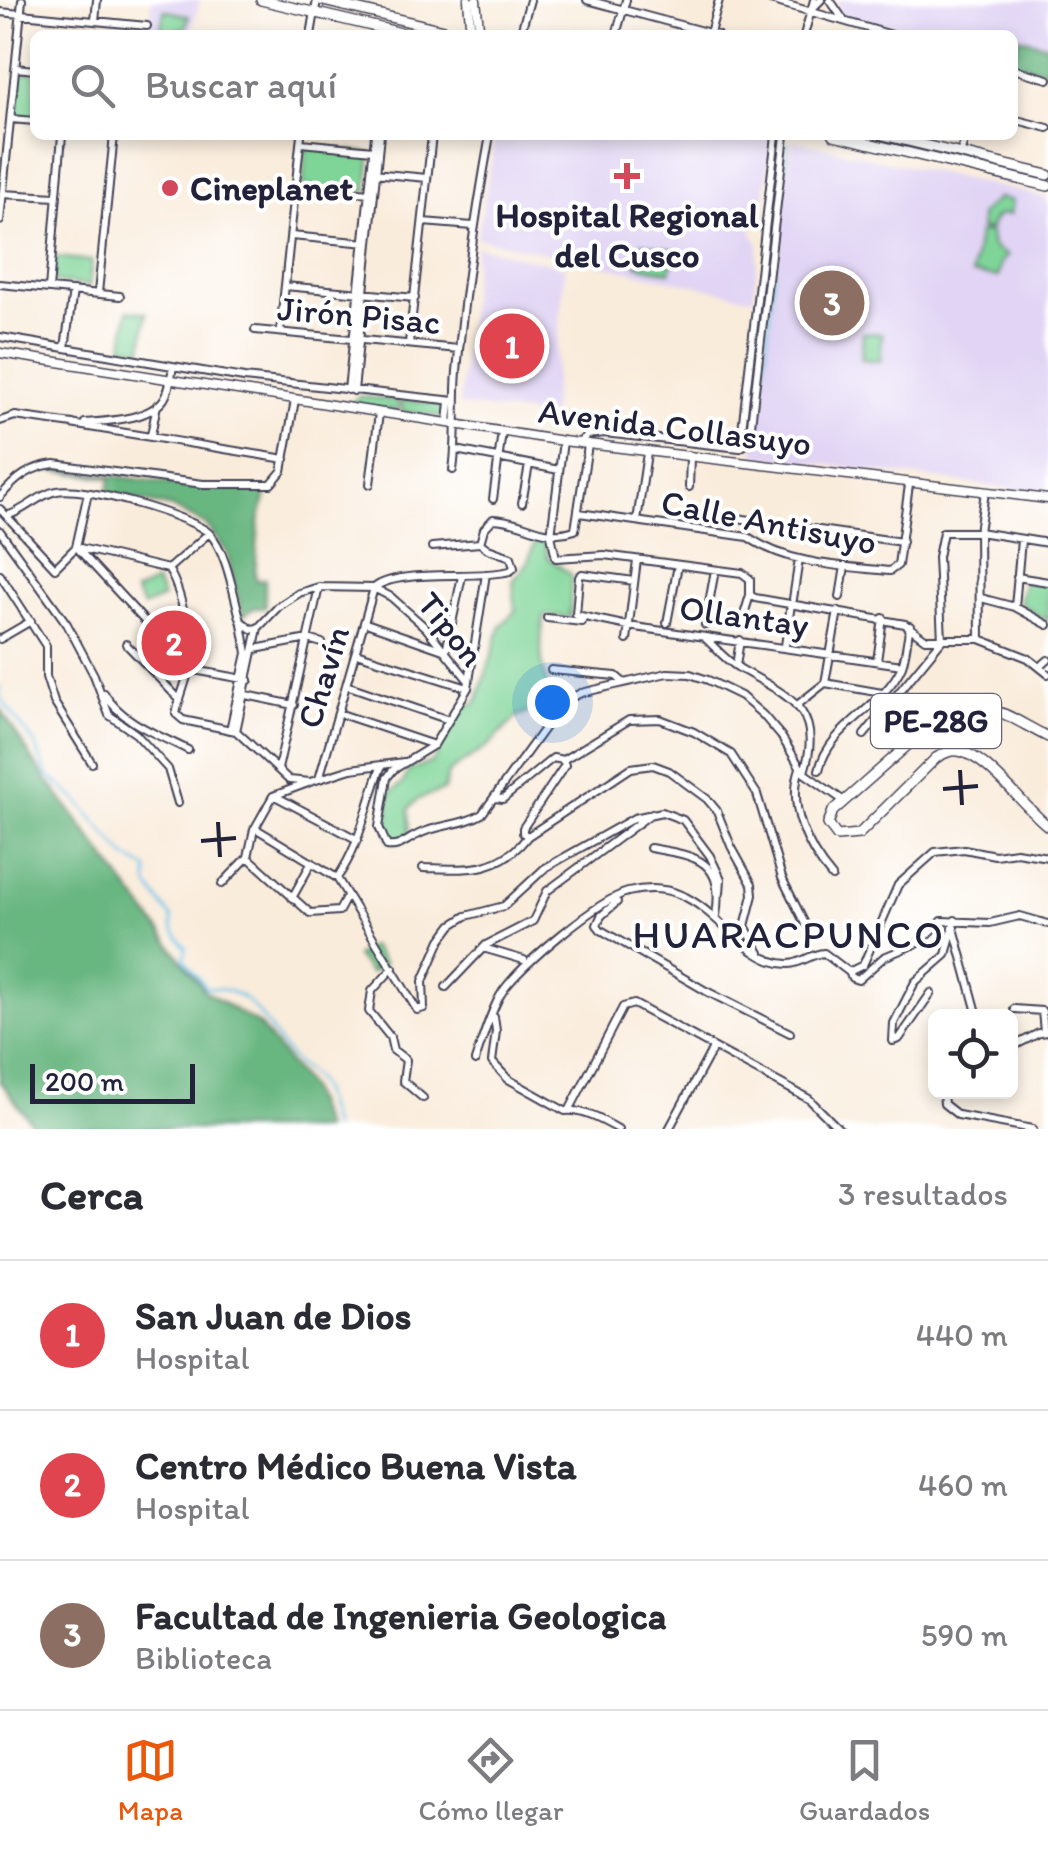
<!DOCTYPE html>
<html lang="es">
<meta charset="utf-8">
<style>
:root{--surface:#fff;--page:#f2f2f3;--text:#2b2b33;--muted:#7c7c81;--line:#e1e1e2;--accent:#ea580c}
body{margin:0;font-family:Itim,sans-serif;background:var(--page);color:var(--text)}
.controls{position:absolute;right:30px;bottom:30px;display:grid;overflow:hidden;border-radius:15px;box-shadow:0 5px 15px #0003}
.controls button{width:90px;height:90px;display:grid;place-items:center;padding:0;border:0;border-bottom:2px solid var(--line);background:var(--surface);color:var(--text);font:50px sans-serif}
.scale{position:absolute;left:30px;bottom:25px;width:165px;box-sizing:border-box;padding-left:10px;border:5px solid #22223b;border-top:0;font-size:28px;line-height:35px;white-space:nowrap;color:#22223b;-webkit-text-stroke:8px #fff;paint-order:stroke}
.you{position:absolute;left:552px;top:702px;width:35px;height:35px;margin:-25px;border:8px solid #fff;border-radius:50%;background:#1a73e8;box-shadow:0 0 0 15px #1a73e833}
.badge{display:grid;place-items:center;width:65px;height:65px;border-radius:50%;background:var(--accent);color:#fff;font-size:32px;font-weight:700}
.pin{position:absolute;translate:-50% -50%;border:5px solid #fff;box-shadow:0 2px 10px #0006}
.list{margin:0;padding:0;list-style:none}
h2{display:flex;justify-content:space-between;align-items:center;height:130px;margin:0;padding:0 40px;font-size:42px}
h2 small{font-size:32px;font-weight:400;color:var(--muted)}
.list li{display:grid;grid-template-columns:65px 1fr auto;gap:30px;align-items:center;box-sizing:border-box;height:150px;padding:0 40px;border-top:2px solid var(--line)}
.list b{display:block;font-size:38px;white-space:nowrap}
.list p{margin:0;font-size:32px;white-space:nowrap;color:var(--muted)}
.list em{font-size:32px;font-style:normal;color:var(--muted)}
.icon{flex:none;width:55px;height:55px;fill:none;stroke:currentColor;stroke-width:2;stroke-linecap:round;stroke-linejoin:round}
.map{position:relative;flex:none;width:1048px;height:1129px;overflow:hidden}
.search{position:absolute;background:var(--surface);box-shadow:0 5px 15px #0003;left:30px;right:30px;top:30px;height:110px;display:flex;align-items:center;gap:25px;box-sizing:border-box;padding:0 35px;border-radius:15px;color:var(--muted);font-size:38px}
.sheet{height:580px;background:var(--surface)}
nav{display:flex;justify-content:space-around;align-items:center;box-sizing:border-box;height:140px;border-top:2px solid var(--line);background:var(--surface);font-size:28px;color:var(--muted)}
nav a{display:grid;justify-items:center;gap:5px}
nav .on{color:var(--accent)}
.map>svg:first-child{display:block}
</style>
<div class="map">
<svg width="1048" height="1129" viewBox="0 0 1048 1129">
<rect width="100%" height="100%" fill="#fff"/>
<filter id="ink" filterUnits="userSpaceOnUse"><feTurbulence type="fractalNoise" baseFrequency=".01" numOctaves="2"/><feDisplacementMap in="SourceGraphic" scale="20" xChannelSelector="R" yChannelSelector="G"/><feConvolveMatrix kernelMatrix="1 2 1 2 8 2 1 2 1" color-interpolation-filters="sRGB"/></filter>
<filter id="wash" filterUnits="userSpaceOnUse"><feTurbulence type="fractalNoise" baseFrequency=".0048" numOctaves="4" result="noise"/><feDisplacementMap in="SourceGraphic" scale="40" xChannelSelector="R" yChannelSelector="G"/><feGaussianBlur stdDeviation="2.25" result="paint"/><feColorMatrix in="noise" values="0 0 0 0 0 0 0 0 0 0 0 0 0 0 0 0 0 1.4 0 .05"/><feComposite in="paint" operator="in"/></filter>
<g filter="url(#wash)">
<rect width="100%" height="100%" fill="#f9ecdb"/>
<path fill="#e1d4f4" d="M152 0H200L190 35H148Z
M837 0H1048V71L1013 62V35H918L842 15Z
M496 135H771L762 217 753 224 752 234 759 244 753 298 477 238Z
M792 140 1045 197 1048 204V494L755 455Z
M476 246 565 267 551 416 459 406Z"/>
<path fill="#7fd598" stroke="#507c6a" stroke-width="2.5" d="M164 10 189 16 185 30 179 28 177 35H160Z
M20 72 35 73V120L16 118Z
M306 146 371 153 367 192 303 186Z
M998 198 1012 201 1010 215C999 212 991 219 990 230L980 229V214Z
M982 232 990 233 992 247 1007 256 1001 262 998 277 972 274 978 234Z
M642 243 675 250 670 272 637 265Z
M56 257 92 261 89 286 53 282Z
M128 310 147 313 142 349 123 346Z
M863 333 882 334 880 361 861 359Z
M359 396 399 401 397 411 351 404Z
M403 400 445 405 443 417 401 411Z
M536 539 545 543 548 557 571 575 570 617 544 615C540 643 538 676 556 701L550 707 540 701 524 715 518 716 488 746 448 773 444 790 418 799 409 809 410 834 399 842 390 841 387 829 390 793 403 783 409 770 433 762 462 709 477 702 501 626 515 611 513 581 528 562Z
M1024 579 1048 583V621L1019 603Z
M156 582 163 598 143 607 135 592Z
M371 946 384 964 370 973 356 956Z"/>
<path fill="#67b680" stroke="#446c5e" stroke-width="2.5" d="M1019 37 1048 45V71L1013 62Z
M47 467 191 486 267 490 259 523 255 575 257 581 265 579V608H254L243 616 226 551 206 525 172 508 107 493 111 478 45 470Z
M0 708 32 759 205 991 259 1025 308 1087 324 1129H36L0 1081Z"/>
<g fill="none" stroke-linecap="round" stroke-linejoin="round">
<path stroke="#6ec3eb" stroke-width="2.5" d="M756 446 788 143
M0 686 1 699 35 744 47 774 77 800 126 857 148 869V885L172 918V928L186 948 184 959 206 988C255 986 264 1027 291 1058 299 1067 313 1074 318 1084 325 1099 327 1114 332 1129"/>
</g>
</g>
<g filter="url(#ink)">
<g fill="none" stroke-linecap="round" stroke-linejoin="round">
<g stroke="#424053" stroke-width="10">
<path id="minor" d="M587 0 717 35
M770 0 892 35
M830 0 843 19
M811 10 821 0
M0 12 147 26
M95 21 97 0
M710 33 719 0
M311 35 317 0
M520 35 530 0
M616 35 626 0
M804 35 814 0
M16 68 35 70
M1013 69 1048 79
M11 119 35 121
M1013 119 1048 128
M301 143 373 150
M960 154 966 135
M373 173 427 178
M296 186 369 193
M2 194 56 197
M0 221 22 0
M423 222 473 226
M291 236 367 243
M0 284 120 296
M285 286 415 298
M49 289 62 135
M98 293 114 135
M255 330 459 349
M280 332 301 135
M0 337 244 378 455 401
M409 343 432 135
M65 348 73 291
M348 390 375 135
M354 391 380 135
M0 421 15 416 73 424
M85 423C108 421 149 420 164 399 170 390 171 377 173 366
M448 423 450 401
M71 424 285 459
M151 435 157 405
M563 441 551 535 556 558 604 555 742 573 750 579V595L755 598 905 624 925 639H980L1028 658 1048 674
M579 443 587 435 604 433 740 448
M740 447 776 135
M740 448 749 442 785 135
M456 450 559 470
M453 470C458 436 454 405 457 371 464 292 476 213 490 135
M370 484 379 413
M689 487 690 457
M0 497C15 479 31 466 55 464L203 484H271L282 471 295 400
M493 499 502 432
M522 503 529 465
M0 509 55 568 76 547 88 493
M579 513 748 537C789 565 841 566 890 571L898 565 909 485
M9 515C26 510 39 494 57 491 82 485 192 516 210 534 227 552 234 598 241 621L251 629 258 628
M723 516 902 542
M637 521 647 453
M0 531 67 624 94 675 109 715 136 734 168 769 178 803
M76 547 168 569C181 588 193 645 189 668 186 684 179 698 176 714L183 720 236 731
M432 547 480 543
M78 549 189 669 249 680
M168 569 209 533
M0 575 46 646V677L54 702 92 763
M1017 577 1048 582
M634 581 582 574 579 577 576 615 628 626 902 665
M840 597 845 566
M981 598 1015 607 1048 625
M793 599 799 559
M1015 607 1021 540
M547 618 582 622
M743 618 750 595
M366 623 446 651 462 576
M667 623 678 565
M705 625 715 570
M258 628 279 606 299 593 319 587 374 588 391 597 426 628 469 681 468 688 434 745 393 770 387 778 379 827 387 846C400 848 406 840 417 835 438 824 462 826 482 814L564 701 581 693 667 673 690 674 708 680 741 696 763 715 781 736 804 773 844 801
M704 637C715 647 726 661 739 668 787 696 825 708 804 772
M0 639 31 621
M980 639 979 532 985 492
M627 640 637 560
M942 640 938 557 943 532H979L1048 543
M126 644 180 700
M785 646 791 604
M255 649 308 639 322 643
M356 653 468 688
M877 661 883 618
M736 666 740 640
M1040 667 1048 660
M551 670 616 676 623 682
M469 681 486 574
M825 683 882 693
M346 685 449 720
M104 693C121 722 159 735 188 750
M246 695 294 705
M796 706 825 683 838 611
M338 713 434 745
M230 730 247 653 242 624
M236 731 289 780 310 782 351 769 404 762
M236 731 258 628
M864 735 941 641
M563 760 629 720 660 719 694 732 731 754 757 794 782 878 805 924
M382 765C367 802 361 845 337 878L417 1010 424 1008 423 981 441 940 452 925 466 916 504 906 545 868 634 818 662 812 683 820 710 856 721 879 720 893
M800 768C787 806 807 848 832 877
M278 769 319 587
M819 770C830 724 883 709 902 666 906 654 907 639 910 626
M319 779 374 588C397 568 475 580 510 571L514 568 511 557 488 549 480 543 484 529 493 519C526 520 542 541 575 530L588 445
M308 783 273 796 255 828 337 878
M275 796 358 840
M495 798 503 799 553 758 563 760 565 765 523 828V833L528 836 631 768 653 765 669 771 707 799 717 811 731 846 752 884 753 895 745 926 760 953
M650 848C696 856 725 859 716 916
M248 857 310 913 339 911 347 896
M423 868C466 869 499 874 528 836
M222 884 248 857 254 829
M292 898 312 862
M617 902 601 916 597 925 601 930 706 991 790 1033
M954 928 976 1009
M483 948 524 960
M393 968 372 991 369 1011 390 1037 393 1050 406 1060 403 1081 423 1098
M849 972 852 978 858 980 884 957 920 942 942 921 990 923 1020 916 1048 924
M446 987 486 945 533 921 547 891 652 813
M931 993 899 1039 893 1041 894 1023 915 982 946 955 955 920
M1014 1009 1042 1011 1044 1032
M494 1017 496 1031 492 1062 508 1079 565 1111C582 1109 602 1120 618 1129
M1010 1048 1039 1033 1047 1032
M475 1061C482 1040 492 1007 503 991 521 965 598 900 628 892 645 888 665 888 681 895 718 910 749 964 788 964 801 964 810 954 824 953L849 972 863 965 898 885 935 852 964 849 995 855 1016 852 1048 857
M943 1092 944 1104 958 1115 1033 1129
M570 1109 623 1007 634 1004 809 1099 839 1129
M669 1129 713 1048"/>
</g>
<g stroke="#424053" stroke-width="11">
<path id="major" d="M468 0 471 35
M476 0 480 35
M0 353 563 441 1048 499"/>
</g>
<g stroke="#424053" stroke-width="12">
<path id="highway" d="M261 0 410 35
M319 0 464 35
M834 135 1048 186
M883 135 1048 175
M1048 737C1002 714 983 692 933 723L833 811 828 824 837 836 859 834 936 758C943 754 949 750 958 751 986 754 1024 808 1048 826"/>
</g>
<use href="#minor" stroke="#fff" stroke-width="6"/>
<use href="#major" stroke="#fff" stroke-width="8"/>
<use href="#highway" stroke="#fff" stroke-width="9"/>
</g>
</g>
<path fill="none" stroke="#22223b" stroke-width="4" d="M960 770 962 805M943 789 978 786M218 822 220 857M201 841 236 838"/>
<g fill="#d1495b" stroke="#fff" stroke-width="4">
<path d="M622 161h10v10h10v10h-10v10h-10v-10h-10v-10h10z"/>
<circle cx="170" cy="188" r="10"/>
</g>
<g text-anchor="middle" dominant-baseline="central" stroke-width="8" stroke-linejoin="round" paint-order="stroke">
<rect fill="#fff" stroke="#646476" stroke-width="2.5" x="871" y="694" width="130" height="54" rx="8"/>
<g font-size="32" font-weight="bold" fill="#22223b">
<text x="936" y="721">PE-28G</text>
</g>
<g font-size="35" font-weight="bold" fill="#22223b" stroke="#fff" text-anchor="start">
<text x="190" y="188">Cineplanet</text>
<text x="627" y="215" text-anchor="middle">Hospital Regional<tspan x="627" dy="40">del Cusco</tspan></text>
</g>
<g font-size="35" fill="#22223b" stroke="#fff">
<text transform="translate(359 315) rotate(5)">Jirón Pisac</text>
<text transform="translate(675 427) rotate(7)">Avenida Collasuyo</text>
<text transform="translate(769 522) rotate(11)">Calle Antisuyo</text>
<text transform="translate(744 616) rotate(8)">Ollantay</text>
<text transform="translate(451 629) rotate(51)">Tipon</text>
<text transform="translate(323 677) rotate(-73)">Chavín</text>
</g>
<g font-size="40" letter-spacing="2.5" fill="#22223b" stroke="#fff">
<text x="789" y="934">HUARACPUNCO</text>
</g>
</g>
</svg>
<div class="controls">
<button><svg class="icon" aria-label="locate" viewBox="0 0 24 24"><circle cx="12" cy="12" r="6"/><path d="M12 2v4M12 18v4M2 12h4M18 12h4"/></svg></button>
</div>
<div class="scale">200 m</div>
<div class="you"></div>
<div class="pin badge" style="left:512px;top:346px;background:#e0444e">1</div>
<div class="pin badge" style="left:174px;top:643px;background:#e0444e">2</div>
<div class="pin badge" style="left:832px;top:303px;background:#8d6e63">3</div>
<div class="search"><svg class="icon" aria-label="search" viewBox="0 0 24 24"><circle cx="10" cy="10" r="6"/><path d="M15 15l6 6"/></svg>Buscar aquí</div>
</div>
<section class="sheet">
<h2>Cerca<small>3 resultados</small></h2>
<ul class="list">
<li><span class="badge" style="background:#e0444e">1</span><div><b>San Juan de Dios</b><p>Hospital</p></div><em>440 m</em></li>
<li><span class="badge" style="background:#e0444e">2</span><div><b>Centro Médico Buena Vista</b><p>Hospital</p></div><em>460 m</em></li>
<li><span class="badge" style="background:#8d6e63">3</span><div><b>Facultad de Ingenieria Geologica</b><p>Biblioteca</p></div><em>590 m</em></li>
</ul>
</section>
<nav>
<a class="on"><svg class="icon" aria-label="map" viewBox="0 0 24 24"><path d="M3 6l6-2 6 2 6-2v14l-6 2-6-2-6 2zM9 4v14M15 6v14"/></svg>Mapa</a>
<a><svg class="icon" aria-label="directions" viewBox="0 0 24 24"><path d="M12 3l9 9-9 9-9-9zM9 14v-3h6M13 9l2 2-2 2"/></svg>Cómo llegar</a>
<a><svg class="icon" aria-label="saved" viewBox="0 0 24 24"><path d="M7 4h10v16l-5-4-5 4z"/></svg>Guardados</a>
</nav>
